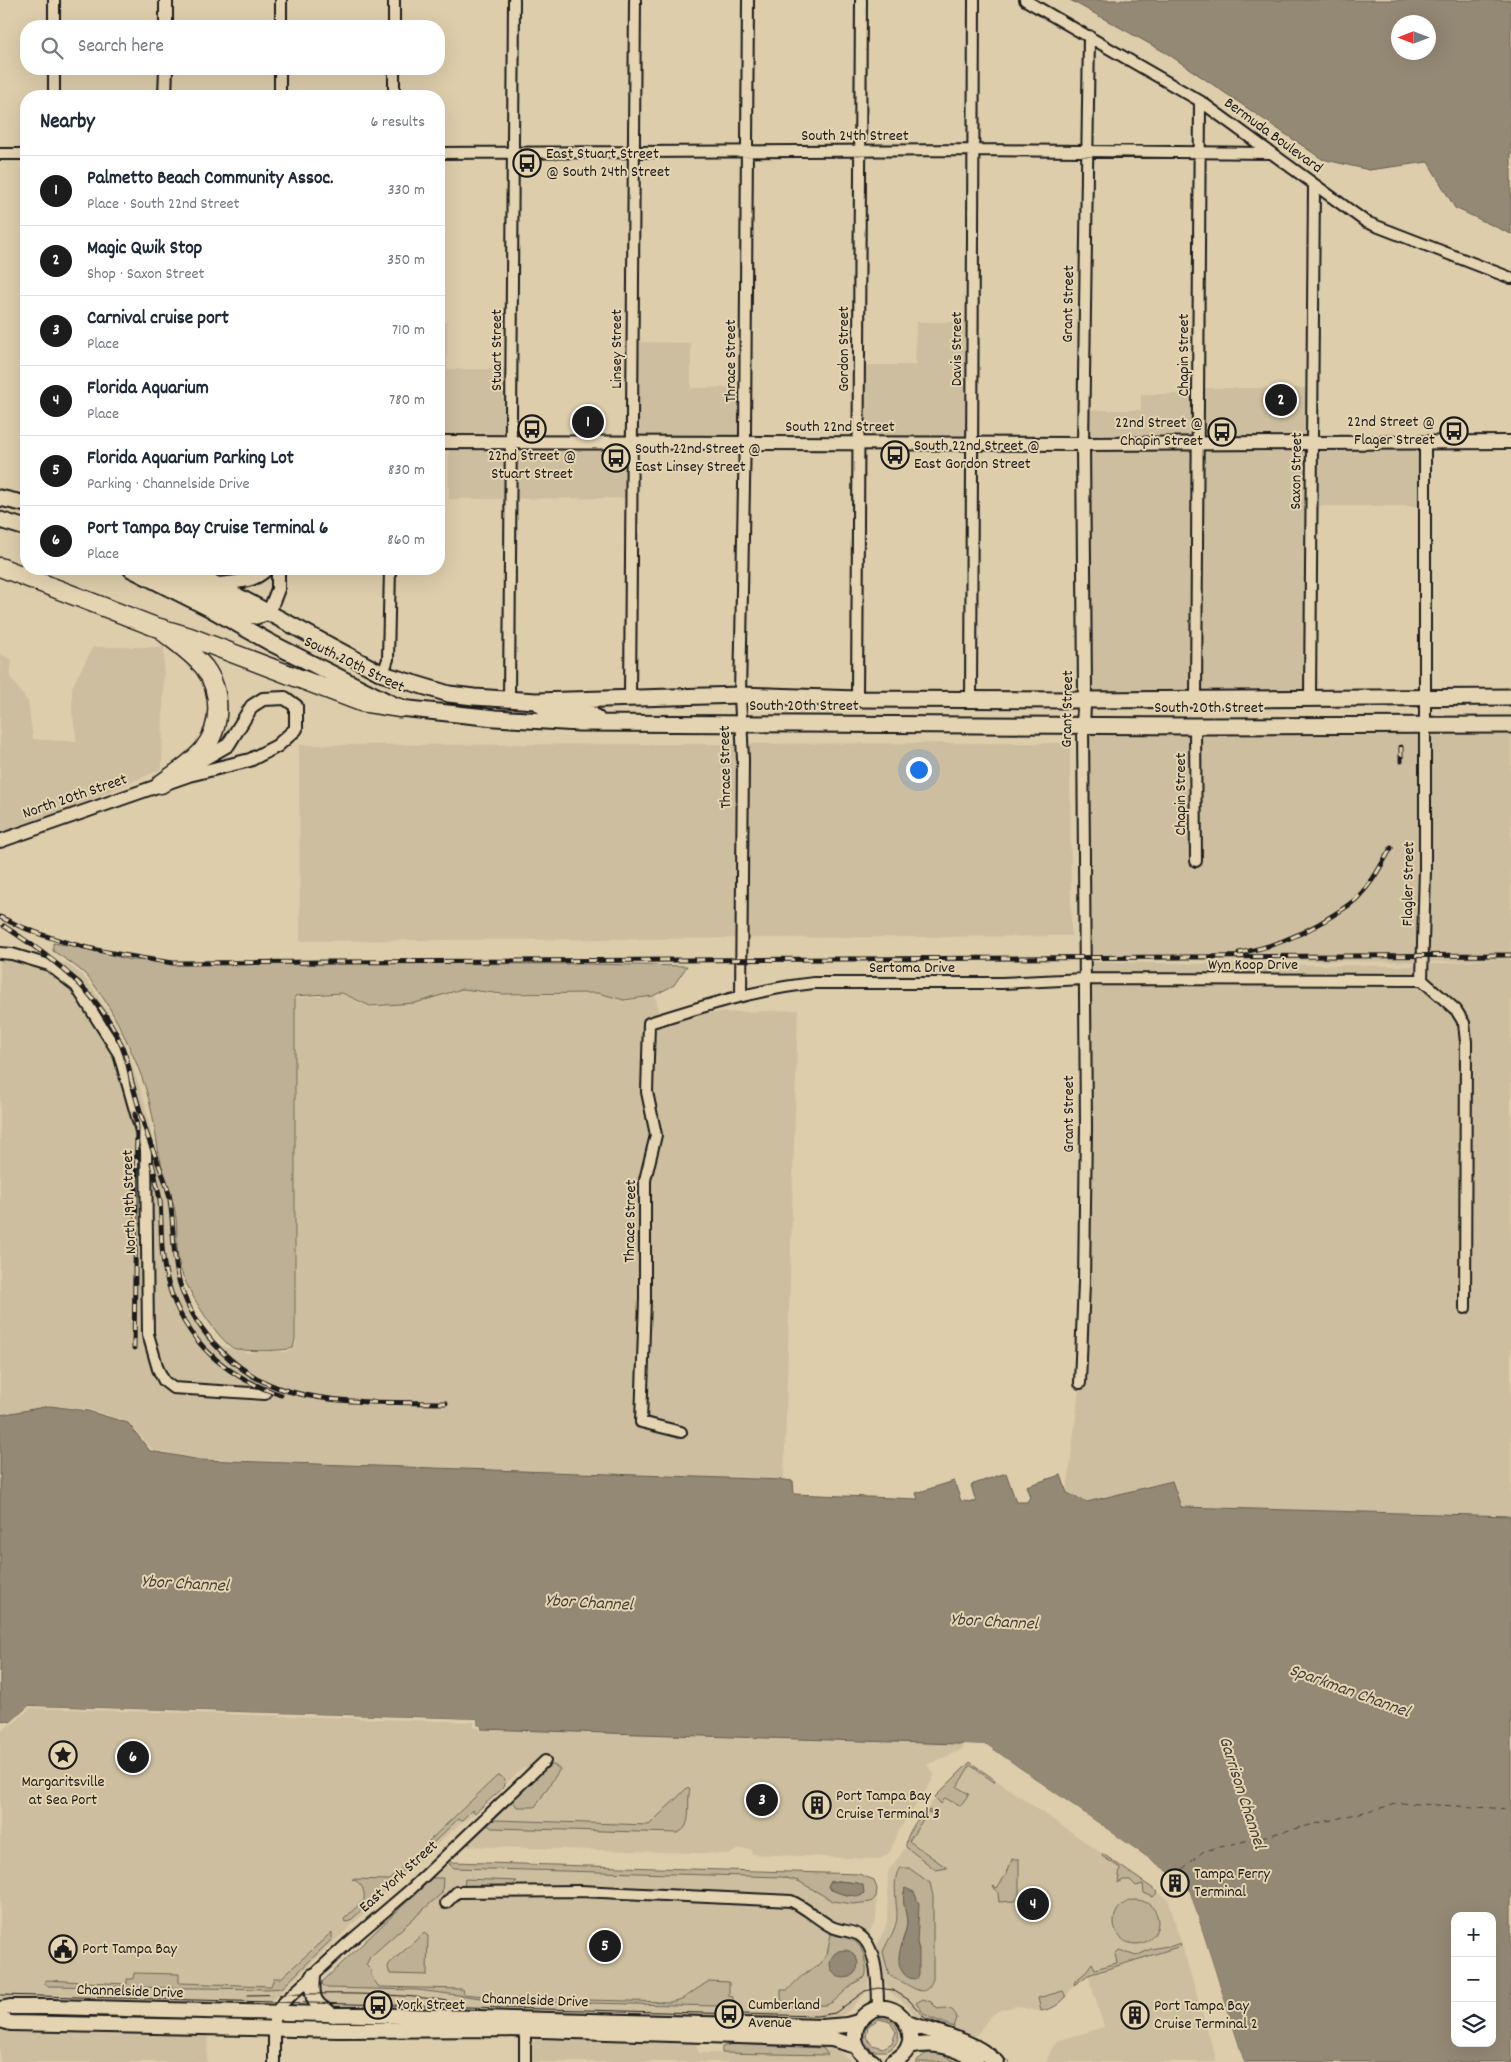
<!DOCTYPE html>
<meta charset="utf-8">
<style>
:root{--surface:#fff;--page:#f6f6f7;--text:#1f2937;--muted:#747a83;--line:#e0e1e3;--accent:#1c1c1c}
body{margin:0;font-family:Dekko,sans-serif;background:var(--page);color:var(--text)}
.controls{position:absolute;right:15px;bottom:15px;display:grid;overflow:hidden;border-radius:10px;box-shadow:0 5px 20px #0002}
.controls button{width:45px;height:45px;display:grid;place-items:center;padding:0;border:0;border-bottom:1px solid var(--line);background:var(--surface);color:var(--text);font:25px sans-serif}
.compass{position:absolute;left:1391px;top:15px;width:45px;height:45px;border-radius:50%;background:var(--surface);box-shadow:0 5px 20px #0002;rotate:270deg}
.you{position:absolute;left:918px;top:769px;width:18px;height:18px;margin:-12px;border:4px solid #fff;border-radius:50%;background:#1a73e8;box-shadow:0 0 0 8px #1a73e833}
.badge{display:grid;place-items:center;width:32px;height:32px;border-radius:50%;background:var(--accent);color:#fff;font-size:16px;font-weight:700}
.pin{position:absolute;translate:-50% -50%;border:2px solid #fff;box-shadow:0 1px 5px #0006}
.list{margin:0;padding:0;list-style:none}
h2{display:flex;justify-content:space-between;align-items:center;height:65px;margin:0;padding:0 20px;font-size:21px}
h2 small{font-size:16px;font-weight:400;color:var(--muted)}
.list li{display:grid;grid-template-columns:32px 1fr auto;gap:15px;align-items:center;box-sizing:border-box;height:70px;padding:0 20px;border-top:1px solid var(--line)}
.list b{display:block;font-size:19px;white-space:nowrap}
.list p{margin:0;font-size:16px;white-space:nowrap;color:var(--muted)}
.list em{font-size:16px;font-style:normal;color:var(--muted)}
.icon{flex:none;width:28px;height:28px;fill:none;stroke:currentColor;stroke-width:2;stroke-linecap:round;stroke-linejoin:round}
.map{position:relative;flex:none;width:1511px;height:2062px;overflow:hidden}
.search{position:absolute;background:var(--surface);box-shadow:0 5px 20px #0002;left:20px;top:20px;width:425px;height:55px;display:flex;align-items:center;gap:12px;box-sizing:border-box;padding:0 18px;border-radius:20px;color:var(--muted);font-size:19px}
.panel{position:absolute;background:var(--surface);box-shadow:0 5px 20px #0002;left:20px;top:90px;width:425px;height:485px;border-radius:20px}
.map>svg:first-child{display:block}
</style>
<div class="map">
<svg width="1511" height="2062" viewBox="0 0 1511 2062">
<rect width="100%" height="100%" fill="#ddcdab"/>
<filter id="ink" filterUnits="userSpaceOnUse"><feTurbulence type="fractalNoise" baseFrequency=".02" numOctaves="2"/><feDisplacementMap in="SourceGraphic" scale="10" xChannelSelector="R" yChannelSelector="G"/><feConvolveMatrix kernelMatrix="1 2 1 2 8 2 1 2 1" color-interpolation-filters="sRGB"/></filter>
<g filter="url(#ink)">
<path fill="#cdbe9f" d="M439 322H447V369H508L509 442 439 443Z
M916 322H972L971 444H859V365H915Z
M632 342 691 343V388L743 387 745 444 631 442V498L449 499V444L631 442Z
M1199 388H1312V442L1428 443 1426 506H1311L1309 697 1087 700 1083 444H1198Z
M1141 394H1197V443H1084V410H1141Z
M93 647H164L162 769 0 838V654L12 660 10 677 28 702 33 739 77 742 72 710V687Z
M1084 726H1511V1516L1181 1507 1171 1481 1087 1502 1067 1493 1081 1372 1085 962 1409 966 1496 959 1425 962 1085 959Z
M1070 743 1071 936 300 941 299 745Z
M0 956 66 963 82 975 92 987 111 1019 132 1064 145 1103 158 1169 172 1212 176 1265 188 1301 213 1344 246 1353 273 1351 286 1352 291 1350 296 1344V998L342 994 369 1007 418 1002 462 990 500 995 598 994 626 1001 655 996 661 1023 705 1013 798 1010 784 1480 200 1459 153 1450 128 1422 88 1409 51 1406 0 1414Z
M29 1706 477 1719 482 1729 964 1744 963 1749 927 1765 934 1773 933 1780 898 1831 890 1852 882 1858 876 1859 752 1854 751 1849H739L730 1854 464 1846 544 1768H523L475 1813 448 1834 266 2006 256 2008 0 2002V1733Z
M970 1762 1168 1899 1217 2062H1046L1052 2048 1057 2041 1104 2027 1088 1975 1076 1983 1064 1999 1052 2009 1037 2011 1016 2006 998 2011 990 2017 977 2035 970 2039 919 2021 909 2007 891 1993 884 1981 876 1948 887 1923 888 1871 906 1847V1840L940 1791Z
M452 1862 859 1874 874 1880 877 1889 876 1920 868 1935 865 1948 870 1967 868 1987 864 1995 846 2013 827 2021 335 2011 321 2002 319 1988 322 1982 419 1889Z
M5 2027 208 2032 207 2062H0V2030Z
M536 2038 689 2040 696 2044 699 2053H721L722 2047 728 2042 825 2045 837 2049 852 2062H533V2043Z"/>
<path fill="#bdb094" stroke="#6c6658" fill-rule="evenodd" d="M53 943 80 947 130 960 242 965 291 963 587 964 687 966 674 985 653 996 624 1000 598 993 502 994 462 989 415 1003 370 1006 342 993 295 996V1339L293 1348C284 1351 241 1352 233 1348 216 1338 182 1283 179 1263 175 1245 179 1225 174 1207 171 1193 165 1181 162 1167 156 1145 155 1122 149 1100 140 1065 110 999 84 973 75 965 64 958 53 951Z
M970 1762 995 1780 994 1782 970 1765 957 1787 969 1794 960 1806 945 1798 941 1804 935 1797Z
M549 1765H554L560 1769 535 1807H517L513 1801 514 1797Z
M497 1776H500L505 1780 503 1788 475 1813 472 1810 461 1821 458 1819 434 1842H428Z
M688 1787 690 1789C686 1803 694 1828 677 1833L492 1828 487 1825 490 1821 495 1820 649 1825Z
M930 1810 931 1813 928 1812 909 1841 947 1868 936 1870 906 1847C905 1836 919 1813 930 1810Z
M420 1850 419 1855 350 1921 345 1922 344 1919 364 1900C365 1890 362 1883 352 1879L389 1880Z
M1103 1854 1158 1892 1153 1897 1144 1893 1143 1884 1136 1886 1130 1880H1123L1118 1883 1120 1868 1102 1856Z
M1012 1859H1019V1897L1015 1901 999 1902 998 1893 993 1886 997 1888 1007 1873Z
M452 1862 859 1874 874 1880 877 1889 876 1897 871 1902 853 1904 833 1901 798 1881 782 1877 454 1868 449 1864ZM838 1881 857 1883 850 1896 831 1890 828 1887 830 1882Z
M901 1868H909L930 1883 933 1896V1979C926 1998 917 1990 904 1983 899 1980 894 1979 889 1975L883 1952C887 1941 897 1929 897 1916 897 1904 891 1874 901 1868ZM905 1888 917 1943 919 1950 902 1942C904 1935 907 1929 907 1922 906 1908 901 1903 905 1888Z
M432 1878H443L442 1893 370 1957 366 1965 371 1970V1976L379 1987 462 1989 463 1994 506 1998 670 2002 682 1999 709 1981 729 1982V1996L733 1997V2002L716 2006 506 2001 417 1990 327 1988 323 1985 322 1982Z
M465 1879 517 1881 511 1887 464 1886Z
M1114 1922a22 22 0 1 1 44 0a22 22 0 1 1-44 0Z
M332 1932V1939L282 1988 268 1989 48 1986 45 1984V1980L127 1984V1979H133L134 1973 179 1974V1983L271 1986 274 1978H281Z
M424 1933 428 1936 427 1975 390 1974 388 1968 389 1964Z
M831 1934C852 1939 861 1939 865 1961 866 1967 867 1972 865 1977L853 1984 833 2002 826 2005 790 2006C780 2003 781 1999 781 1990H788C797 1980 806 1970 819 1966L827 1954Z
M1180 1943 1181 1946 1088 1975 1074 1985 1075 1981 1084 1974 1092 1963 1095 1969 1117 1963 1115 1954 1119 1950 1136 1956 1151 1949 1167 1946 1169 1947Z
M1063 1991 1066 1997C1059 2005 1052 2009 1041 2011L1038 1998Z
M923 1999 931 2002 938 2009C947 2007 954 2008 957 2018L954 2027 931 2018 924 2014 916 2003Z
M325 2006 798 2018 805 2020 350 2010Z
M875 2018C898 2014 908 2041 887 2051H873L864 2041V2027ZM879 2019 890 2022 896 2032 892 2043 883 2048 872 2045 866 2037 868 2026Z
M731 2044 823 2048 828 2055 722 2053V2047Z
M934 2052 942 2054 956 2062H915L925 2054Z"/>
<path fill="#948974" stroke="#645d51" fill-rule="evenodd" d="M1070 0H1511V234L1455 208 1428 162 1369 170 1322 159 1168 54ZM1428 22V52H1398V22Z
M50 1406 88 1411 128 1423 150 1451 201 1460 784 1480 793 1481 794 1494 918 1499 916 1493 954 1481 961 1501 976 1502 971 1485 1006 1473 1016 1502H1027L1030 1497 1026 1486 1061 1475 1067 1493 1087 1502 1172 1481 1181 1507 1511 1516V2062H1244L1188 1886 987 1745 481 1729V1726L476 1725 477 1719 29 1706 12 1722 0 1720V1415ZM1455 1916H1492V2043H1455Z
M838 1881 857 1883 863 1885 864 1893 861 1896C850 1896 836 1894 828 1887L830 1882Z
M905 1888 914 1892 919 1904 917 1943 919 1950V1974L918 1978C912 1980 908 1978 904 1974 891 1958 907 1938 907 1922 906 1907 901 1904 905 1888Z
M830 1964a14 14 0 1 1 28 0a14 14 0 1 1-28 0Z"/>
<path fill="#ddcdab" d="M29 1706 477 1719V1725L481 1726V1732L479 1728 474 1727V1722L30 1708 13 1724H9Z
M964 1744 987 1745 1188 1886 1244 2062H1241L1186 1887 987 1747 964 1746Z"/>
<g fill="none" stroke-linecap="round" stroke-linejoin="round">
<path stroke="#46423b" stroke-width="1" stroke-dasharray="6 5" stroke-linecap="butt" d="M1174 1876 1204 1851 1401 1803 1511 1809"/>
<g stroke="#1c1c1c" stroke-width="14">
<path id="minor" d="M1025 0 1200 101 1366 222 1511 278
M54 26V0
M281 26V0
M394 26V0
M54 96V69
M280 96V69
M394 96V69
M439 153 974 150 1271 153
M0 154H26
M1425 443V870L1422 980 1456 1010 1464 1023 1466 1042 1465 1308
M1083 444 1089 36
M383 674 388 659 390 569
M630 697 635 0
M1310 697 1314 184
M1196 698 1200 101
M509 699 514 0
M857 699 861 0
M971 699 974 0
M1195 726 1196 861
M0 953 12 954 49 965 76 986 119 1054 146 1149 148 1334 158 1369 164 1381 173 1388 265 1394
M741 995 743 760 740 695 745 433 748 0
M1080 1383 1084 1283 1086 1127 1083 725
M681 1432 641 1422 645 1299V1180L656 1135 647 1092 649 1023C704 1006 757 989 814 983H1002L1084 979 1422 980
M446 1903 457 1892 580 1891 791 1901C805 1907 816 1918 830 1926 839 1931 850 1930 859 1935 878 1946 878 1990 878 2008
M274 2062V2014L283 2003 349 1942 411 1889 545 1761
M525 2062V2023"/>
</g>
<g stroke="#1c1c1c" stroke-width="16">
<path id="tertiary" d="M166 26V0
M165 96 166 69
M439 442 1083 444 1511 442
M217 584C236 582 253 583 267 569
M269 612 278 589V569
M1083 725 1085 688 1083 444
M0 841 189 775 250 760 277 746 296 729V706L285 698 263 699 252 706 228 745 195 764"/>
</g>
<g stroke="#1c1c1c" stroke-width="18">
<path id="secondary" d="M313 1976C311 1998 313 2005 333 2015
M0 2009 10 2007H51L822 2027 847 2025 858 2022
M0 2020 11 2023 339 2030 508 2029 832 2039 856 2046
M907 2023C939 2034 970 2039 997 2062
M908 2047C933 2041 956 2045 976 2062
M873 2062C862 2056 854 2048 855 2035 855 2027 859 2020 865 2015 896 1988 933 2044 892 2062"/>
</g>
<g stroke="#1c1c1c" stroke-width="19">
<path id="primary" d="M0 498 26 504
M0 520 26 528
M131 569 209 608 271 643 400 708 495 718 579 723 1195 726 1511 725
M158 569 245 614 256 616 269 612
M187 569 383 674 449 694 474 697 536 701 740 695 857 699 1085 700 1511 697
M536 701C540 704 545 709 550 711 568 716 585 702 600 723"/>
</g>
<g stroke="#1c1c1c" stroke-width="21">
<path id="motorway" d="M0 567 153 626 190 637 361 702 400 708
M161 784C175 774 191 764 203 750 222 727 222 691 204 667 193 654 179 644 166 634"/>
</g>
<use href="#minor" stroke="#e5d4b1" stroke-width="10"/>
<use href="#tertiary" stroke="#e5d4b1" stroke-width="12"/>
<use href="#secondary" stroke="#e5d4b1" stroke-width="14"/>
<use href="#primary" stroke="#e5d4b1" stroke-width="15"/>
<use href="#motorway" stroke="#e5d4b1" stroke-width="18"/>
<path stroke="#1c1c1c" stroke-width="1" d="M0 1995 817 2016 835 2013 865 1991 878 1988 893 1990 909 2000 925 2018 978 2039 1009 2062
M248 1995C314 1994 382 1991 448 2001"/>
<g stroke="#1c1c1c" stroke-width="5">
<path id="rail" d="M1401 747V761
M0 917C55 945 113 954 173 963L1511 955
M4 926C64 965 123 1010 132 1086
M1239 953C1274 947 1305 934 1335 914 1343 909 1353 903 1359 896 1373 882 1381 865 1391 848
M131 1079C137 1102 143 1125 152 1148 158 1163 165 1178 169 1194 175 1223 171 1254 180 1284 195 1333 238 1377 288 1391 339 1405 394 1402 446 1403
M152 1163C155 1176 158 1188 160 1201 162 1224 160 1247 165 1270 178 1334 220 1375 281 1395
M134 1348 137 1128 135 1114"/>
</g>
<use href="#rail" stroke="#e5d4b1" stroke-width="3" stroke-dasharray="9" stroke-linecap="butt"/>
</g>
</g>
<defs>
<g id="bus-ring" transform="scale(1.4375)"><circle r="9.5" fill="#e5d4b1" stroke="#1c1c1c" stroke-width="1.5"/><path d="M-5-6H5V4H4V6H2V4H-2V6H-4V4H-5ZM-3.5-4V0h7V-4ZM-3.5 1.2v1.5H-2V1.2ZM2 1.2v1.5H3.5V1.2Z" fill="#1c1c1c"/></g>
<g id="sight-ring" transform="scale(1.4375)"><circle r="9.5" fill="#e5d4b1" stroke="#1c1c1c" stroke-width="1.5"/><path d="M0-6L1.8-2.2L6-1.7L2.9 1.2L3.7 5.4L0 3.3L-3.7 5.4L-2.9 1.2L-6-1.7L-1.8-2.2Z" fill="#1c1c1c"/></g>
<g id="building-ring" transform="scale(1.4375)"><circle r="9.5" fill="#e5d4b1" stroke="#1c1c1c" stroke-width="1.5"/><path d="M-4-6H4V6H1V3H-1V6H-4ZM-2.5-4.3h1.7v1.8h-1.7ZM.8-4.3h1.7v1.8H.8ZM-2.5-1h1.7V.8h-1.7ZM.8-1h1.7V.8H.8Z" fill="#1c1c1c"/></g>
<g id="civic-ring" transform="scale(1.4375)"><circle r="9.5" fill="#e5d4b1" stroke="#1c1c1c" stroke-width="1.5"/><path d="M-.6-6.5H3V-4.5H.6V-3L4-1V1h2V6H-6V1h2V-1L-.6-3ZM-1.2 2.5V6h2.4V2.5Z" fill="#1c1c1c"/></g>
</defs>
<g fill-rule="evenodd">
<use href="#bus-ring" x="527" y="163"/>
<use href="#bus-ring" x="532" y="429"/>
<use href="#bus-ring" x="1454" y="431"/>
<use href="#bus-ring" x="1222" y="432"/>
<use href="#bus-ring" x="895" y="455"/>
<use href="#bus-ring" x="616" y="458"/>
<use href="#sight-ring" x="63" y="1755"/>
<use href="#building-ring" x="817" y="1805"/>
<use href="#building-ring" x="1175" y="1883"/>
<use href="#civic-ring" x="63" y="1949"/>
<use href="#bus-ring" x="378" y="2005"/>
<use href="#bus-ring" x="729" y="2014"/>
<use href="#building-ring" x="1135" y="2015"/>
</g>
<g text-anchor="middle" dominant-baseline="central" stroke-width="4" stroke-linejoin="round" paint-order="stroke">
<g font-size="16" fill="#1c1c1c" stroke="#e5d4b1">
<text x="855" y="136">South 24th Street</text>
<text transform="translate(1273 136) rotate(36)">Bermuda Boulevard</text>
<text transform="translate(1069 304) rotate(-89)">Grant Street</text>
<text transform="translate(617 349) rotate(-90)">Linsey Street</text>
<text transform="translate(844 349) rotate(-90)">Gordon Street</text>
<text transform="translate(957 349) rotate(-90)">Davis Street</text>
<text transform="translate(497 350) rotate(-90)">Stuart Street</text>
<text transform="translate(1184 355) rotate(-90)">Chapin Street</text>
<text transform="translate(731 361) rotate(-90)">Thrace Street</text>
<text x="840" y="427">South 22nd Street</text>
<text transform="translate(1297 471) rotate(-89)">Saxon Street</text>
<text transform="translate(354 665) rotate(26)">South 20th Street</text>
<text x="804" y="706">South 20th Street</text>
<text x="1209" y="708">South 20th Street</text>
<text transform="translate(1068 709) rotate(-89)">Grant Street</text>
<text transform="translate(726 767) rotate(-91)">Thrace Street</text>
<text transform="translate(1181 794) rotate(-90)">Chapin Street</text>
<text transform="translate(75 797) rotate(-19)">North 20th Street</text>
<text transform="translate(1409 884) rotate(-89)">Flagler Street</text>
<text x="1253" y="965">Wyn Koop Drive</text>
<text x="912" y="968">Sertoma Drive</text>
<text transform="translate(1069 1114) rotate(-90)">Grant Street</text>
<text transform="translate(130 1202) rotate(-92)">North 19th Street</text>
<text transform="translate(631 1221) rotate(-89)">Thrace Street</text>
<text transform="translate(399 1877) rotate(-42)">East York Street</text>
<text transform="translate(130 1992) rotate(2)">Channelside Drive</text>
<text transform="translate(535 2001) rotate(2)">Channelside Drive</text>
</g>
<g font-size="16" fill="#1c1c1c" stroke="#e5d4b1" text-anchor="start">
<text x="546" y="154">East Stuart Street<tspan x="546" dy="18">@ South 24th Street</tspan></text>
<text x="1435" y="422" text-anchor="end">22nd Street @<tspan x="1435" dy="18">Flager Street</tspan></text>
<text x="1203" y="423" text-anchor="end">22nd Street @<tspan x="1203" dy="18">Chapin Street</tspan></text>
<text x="914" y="446">South 22nd Street @<tspan x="914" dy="18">East Gordon Street</tspan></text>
<text x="635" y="449">South 22nd Street @<tspan x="635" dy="18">East Linsey Street</tspan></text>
<text x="532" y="456" text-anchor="middle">22nd Street @<tspan x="532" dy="18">Stuart Street</tspan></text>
<text x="63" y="1782" text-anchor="middle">Margaritsville<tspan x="63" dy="18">at Sea Port</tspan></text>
<text x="836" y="1796">Port Tampa Bay<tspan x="836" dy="18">Cruise Terminal 3</tspan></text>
<text x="1194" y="1874">Tampa Ferry<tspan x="1194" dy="18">Terminal</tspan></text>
<text x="82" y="1949">Port Tampa Bay</text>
<text x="397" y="2005">York Street</text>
<text x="748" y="2005">Cumberland<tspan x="748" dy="18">Avenue</tspan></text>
<text x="1154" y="2006">Port Tampa Bay<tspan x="1154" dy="18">Cruise Terminal 2</tspan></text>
</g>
<g font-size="18" font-style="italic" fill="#46423b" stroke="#e5d4b1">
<text transform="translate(185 1585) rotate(3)">Ybor Channel</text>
<text transform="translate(589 1604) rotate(3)">Ybor Channel</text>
<text transform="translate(994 1623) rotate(3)">Ybor Channel</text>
<text transform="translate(1349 1692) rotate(20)">Sparkman Channel</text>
<text transform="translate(1241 1793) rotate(72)">Garrison Channel</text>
</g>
</g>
</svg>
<div class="controls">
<button>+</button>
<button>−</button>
<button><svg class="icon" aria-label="layers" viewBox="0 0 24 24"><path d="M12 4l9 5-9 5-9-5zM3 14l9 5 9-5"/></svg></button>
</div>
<svg class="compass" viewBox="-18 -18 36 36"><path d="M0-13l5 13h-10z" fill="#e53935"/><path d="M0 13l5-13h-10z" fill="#747a83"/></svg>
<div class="you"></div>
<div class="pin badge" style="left:588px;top:422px">1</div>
<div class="pin badge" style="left:1281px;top:400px">2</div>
<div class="pin badge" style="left:762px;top:1800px">3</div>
<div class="pin badge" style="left:1033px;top:1904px">4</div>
<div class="pin badge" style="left:605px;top:1946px">5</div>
<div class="pin badge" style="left:133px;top:1757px">6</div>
<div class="search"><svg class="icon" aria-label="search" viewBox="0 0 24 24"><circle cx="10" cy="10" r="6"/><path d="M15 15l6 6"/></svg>Search here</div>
<section class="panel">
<h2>Nearby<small>6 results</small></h2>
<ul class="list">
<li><span class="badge">1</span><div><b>Palmetto Beach Community Assoc.</b><p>Place · South 22nd Street</p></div><em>330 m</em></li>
<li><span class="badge">2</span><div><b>Magic Qwik Stop</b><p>Shop · Saxon Street</p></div><em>350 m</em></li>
<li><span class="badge">3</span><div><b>Carnival cruise port</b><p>Place</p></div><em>710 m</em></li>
<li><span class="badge">4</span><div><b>Florida Aquarium</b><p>Place</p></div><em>780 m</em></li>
<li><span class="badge">5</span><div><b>Florida Aquarium Parking Lot</b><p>Parking · Channelside Drive</p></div><em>830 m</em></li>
<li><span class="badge">6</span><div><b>Port Tampa Bay Cruise Terminal 6</b><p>Place</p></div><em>860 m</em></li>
</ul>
</section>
</div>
